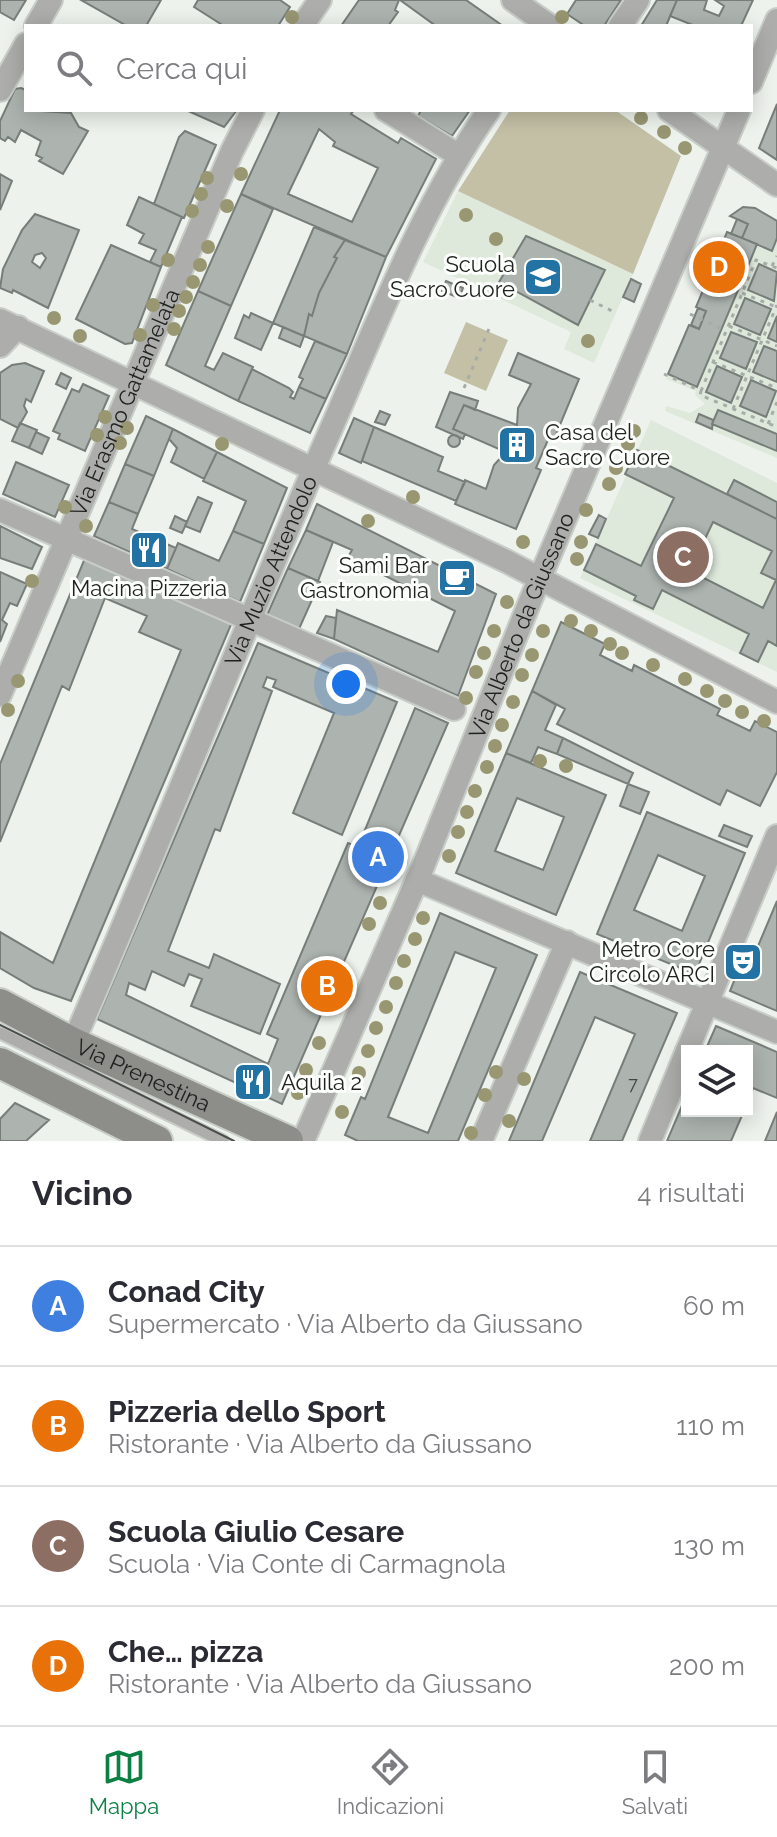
<!DOCTYPE html>
<html lang="it">
<meta charset="utf-8">
<style>
:root{--surface:#fff;--page:#f7f7f7;--text:#2b2b33;--muted:#7c7c81;--line:#e1e1e2;--accent:#0b8043}
body{margin:0;font-family:Raleway,sans-serif;background:var(--page);color:var(--text)}
.controls{position:absolute;right:24px;bottom:24px;display:grid;overflow:hidden;border-radius:0px;box-shadow:0 4px 20px #0003}
.controls button{width:72px;height:72px;display:grid;place-items:center;padding:0;border:0;border-bottom:2px solid var(--line);background:var(--surface);color:var(--text);font:40px sans-serif}
.you{position:absolute;left:346px;top:684px;width:28px;height:28px;margin:-20px;border:6px solid #fff;border-radius:50%;background:#1a73e8;box-shadow:0 0 0 12px #1a73e833}
.badge{display:grid;place-items:center;width:52px;height:52px;border-radius:50%;background:var(--accent);color:#fff;font-size:26px;font-weight:700}
.pin{position:absolute;translate:-50% -50%;border:4px solid #fff;box-shadow:0 2px 8px #0006}
.list{margin:0;padding:0;list-style:none}
h2{display:flex;justify-content:space-between;align-items:center;height:104px;margin:0;padding:0 32px;font-size:34px}
h2 small{font-size:26px;font-weight:400;color:var(--muted)}
.list li{display:grid;grid-template-columns:52px 1fr auto;gap:24px;align-items:center;box-sizing:border-box;height:120px;padding:0 32px;border-top:2px solid var(--line)}
.list b{display:block;font-size:30px;white-space:nowrap}
.list p{margin:0;font-size:26px;white-space:nowrap;color:var(--muted)}
.list em{font-size:26px;font-style:normal;color:var(--muted)}
.icon{flex:none;width:44px;height:44px;fill:none;stroke:currentColor;stroke-width:2;stroke-linecap:round;stroke-linejoin:round}
.map{position:relative;flex:none;width:777px;height:1141px;overflow:hidden}
.search{position:absolute;background:var(--surface);box-shadow:0 4px 20px #0003;left:24px;right:24px;top:24px;height:88px;display:flex;align-items:center;gap:20px;box-sizing:border-box;padding:0 28px;border-radius:0px;color:var(--muted);font-size:30px}
.sheet{height:584px;background:var(--surface)}
nav{display:flex;justify-content:space-around;align-items:center;box-sizing:border-box;height:112px;border-top:2px solid var(--line);background:var(--surface);font-size:22px;color:var(--muted)}
nav a{display:grid;justify-items:center;gap:4px}
nav .on{color:var(--accent)}
.map>svg:first-child{display:block}
</style>
<div class="map">
<svg width="777" height="1141" viewBox="0 0 777 1141">
<rect width="100%" height="100%" fill="#edf3ec"/>
<path fill="#dee8db" d="M458 191 633 274 594 363 564 349 571 332 423 262Z
M743 207 755 208 777 221V458L665 411 666 406 690 413 705 404 695 395 696 391 666 379 689 325 699 328 705 311 696 307 727 232 732 233 737 220 730 216Z
M651 420 777 483V672L580 578Z"/>
<path fill="#c4c0a6" d="M510 110H615L681 156 633 274 458 191Z
M466 322 508 340 486 391 444 373Z"/>
<path fill="#adb4b0" stroke="#777e7a" stroke-width="2" fill-rule="evenodd" d="M0 0H26L14 20 0 12Z
M81 0H161L146 26H127Z
M198 0H280L290 7 278 26H224L194 7Z
M359 0H399L395 10 398 12 388 26H341Z
M400 0H466L503 26H436Z
M576 0H621L604 26H585L567 14Z
M657 0H677L666 26H641Z
M677 0H707L704 10 719 16 724 6 715 0H753L741 26H695L670 16Z
M21 88 26 90V110L71 113 79 127 88 131 63 174 39 161 42 158 36 155 41 141 21 130 15 142 8 137 5 141 0 138V121L15 89Z
M777 104V160L759 148Z
M186 110H237L224 127Z
M280 110H354L351 114 398 143 401 138 436 159 386 257 241 194ZM319 129 335 142 333 146 378 168 352 222 288 194Z
M421 110H470L452 136 418 116Z
M185 131 216 145 184 218 154 204 179 137Z
M0 174 12 181 0 210Z
M241 194 273 209 231 306 198 291Z
M139 197 182 217 161 267 150 262 156 250 139 243 144 234 127 225Z
M743 207 755 208 777 221V238L772 251 742 238 748 224 730 216Z
M35 214 79 230 48 308 13 290 12 293 0 288 3 269 22 230ZM42 253 46 258 40 268 32 262 35 255Z
M737 219 748 224 742 238 731 234Z
M314 227 345 240 334 257 337 258 319 293 312 316 309 314 304 336 273 323Z
M727 232 757 244 744 276 714 264Z
M526 236 605 270 578 325 499 282Z
M345 240 386 257 347 354 304 336 309 314 312 316 319 293 337 258 334 257Z
M111 245 161 267 132 343 125 344 76 319Z
M714 264 744 276 697 387 668 374 689 325 699 329 706 311 696 307Z
M759 264 777 272 774 301 748 290Z
M631 279 641 284 634 302 623 297Z
M446 281 463 288 459 298 442 291Z
M198 291 231 306 205 366 214 370 223 353 253 367 238 401 166 365Z
M745 298 771 309 760 335 734 324Z
M698 308 706 311 699 329 691 325Z
M251 313 273 323 261 350 235 338 244 315 249 318Z
M777 316V342L768 338Z
M283 327 304 336 300 347 279 338Z
M731 332 757 342 746 369 720 358Z
M315 341 347 354 326 399 299 387 303 379 299 377Z
M764 346 777 351V382L753 372Z
M518 353 579 379 555 437 550 435 536 468 541 470 516 529 455 504 465 480 486 489 494 465 506 452 453 429 464 405 517 425 518 408 531 384 509 375Z
M25 363 44 371 31 402 26 399 24 406 27 412 18 428 0 419V373L12 365Z
M717 366 742 377 731 403 706 392Z
M252 369 289 388 293 392 290 397 294 399 299 387 326 399 310 433 238 401Z
M61 373 71 378 66 389 56 384Z
M751 380 776 391 766 417 740 406Z
M83 384 109 396 85 451 58 439 60 434 53 431 72 389 79 392Z
M450 392 478 401 475 410 464 405 453 429 465 434 463 439 436 427Z
M718 410 777 434V451L712 424Z
M380 411 390 415 385 425 375 422Z
M699 414 713 420 712 429 696 422Z
M146 416 173 429 154 476 125 464Z
M354 418 374 427 361 463 339 453Z
M20 423 37 430 29 448 12 441Z
M374 427 443 457 438 471 465 482 456 501 362 461Z
M173 429 217 452 204 479 171 462 177 448 169 439Z
M36 432 49 438 42 454 29 448Z
M448 441a6 6 0 1 1 12 0a6 6 0 1 1-12 0Z
M637 450 777 519V646L768 641 758 662 740 653 749 634 662 590 653 609 634 600 636 596 584 570 596 544 641 566 674 498 625 474ZM713 522 772 551 761 573 776 580 763 608 676 564 690 536 703 543Z
M217 452 287 488 264 544 233 531 246 501 203 481Z
M16 462 69 485 55 517 3 494Z
M125 464 154 476 138 514 109 502Z
M734 480 777 502V519L727 494Z
M198 497 212 503 200 532 185 526Z
M109 502 138 514 132 529 176 548 167 569 94 536Z
M317 504 496 594 458 696 334 639 337 610 438 652 455 611 348 557 352 550 306 530Z
M599 515 606 519 598 538 589 534Z
M175 516 187 522 182 533 170 528Z
M0 526 42 547 32 569 0 558Z
M306 530 333 542 318 581 288 568Z
M233 531 264 544 240 602 167 569 178 543 219 561Z
M85 558 233 620 71 1001 34 988 0 968V932L53 963 181 650 139 632 147 616 105 598 69 690 62 686 0 842V764Z
M288 568 320 582 299 629 267 615Z
M0 572 27 584 17 606 10 603 2 620 7 624 0 642Z
M326 616 336 618 334 639 317 633Z
M561 622 605 644 600 655 632 671 634 665 720 709 717 715 750 731 755 721 777 732V772L760 806 727 790 720 805 557 724 565 709 532 691Z
M258 643 397 702 342 835 293 813 334 713 273 687 276 680 267 677 263 687 272 691 220 831 215 829 168 951 209 968 214 954 280 984 260 1034 191 1006 202 979 189 974 184 986 152 971 145 990 129 983 126 995 268 1064 278 1039 267 1034 348 843 358 847 415 708 448 723 282 1104 97 1019Z
M532 691 556 705 545 730 563 738 557 754 538 747 531 763 506 753Z
M563 738 633 773 628 784 557 754Z
M506 753 606 795 556 915 456 873ZM517 798 564 817 543 870 495 851Z
M628 784 649 792 640 814 620 806Z
M647 812 745 853 695 974 597 934ZM658 855 705 876 682 931 634 910Z
M724 825 752 836 747 847 719 836Z
M777 901V1011L730 991 745 954 753 958Z
M440 913 537 955 458 1141H358L345 1135 361 1097 365 1099ZM455 952 496 968 428 1133 388 1117Z
M580 972 677 1013 622 1141H590L635 1034 595 1017 542 1141H509Z
M716 1026 777 1052V1098L753 1088 747 1103V1051H705Z
M687 1094V1111H744L731 1141H667Z
M15 1103 49 1120 26 1141H0V1119Z
M777 1112V1141H765Z"/>
<g fill="none" stroke-linecap="round" stroke-linejoin="round">
<g stroke="#c8cdc7" stroke-width="15">
<path id="service" d="M0 1033 223 1141"/>
</g>
<g stroke="#c8cdc7" stroke-width="26">
<g id="minor">
<path d="M513 0 550 26"/>
<path d="M36 26 51 0"/>
<path d="M302 26 320 0"/>
<path d="M620 26 638 0"/>
<path d="M751 82 777 20"/>
<path d="M0 90 26 44"/>
<path d="M386 110 458 155"/>
<path d="M669 110 777 185"/>
<path d="M0 320 506 561 777 702"/>
<path d="M0 346 18 327"/>
<path d="M0 510 454 709"/>
<path id="s1" d="M0 695 232 151 253 110"/>
<path d="M417 880 777 1032"/>
<path id="s2" d="M73 1043C162 839 242 632 331 429 378 321 421 208 489 110"/>
<path d="M687 1051 777 836"/>
<path id="s3" d="M303 1141 424 864 531 599 739 110"/>
<path d="M481 1141 567 942"/>
<path d="M650 1141 687 1051"/>
</g>
</g>
<g stroke="#c8cdc7" stroke-width="34">
<g id="secondary">
<path id="s4" d="M0 1004 73 1043 288 1141"/>
<path d="M0 1063 157 1141"/>
</g>
</g>
<path stroke="#a7aca7" stroke-width="3" stroke-dasharray="4 6" stroke-linecap="butt" d="M772 266 777 256
M742 293 776 307
M590 300 616 313
M690 314 726 331
M729 326 777 346
M713 362 777 388
M664 374 701 391 700 395 777 427
M464 388 491 324
M701 391 756 260 777 268
M733 409 777 305
M768 424 777 402"/>
<use href="#service" stroke="#adaeab" stroke-width="11"/>
<use href="#minor" stroke="#adaeab" stroke-width="22"/>
<use href="#secondary" stroke="#8d8e89" stroke-width="30"/>
<path stroke="#4a4d4a" stroke-width="2" d="M0 1025 234 1141"/>
</g>
<g fill="#999772">
<circle cx="292" cy="17" r="7"/>
<circle cx="562" cy="17" r="7"/>
<circle cx="641" cy="118" r="7"/>
<circle cx="664" cy="132" r="7"/>
<circle cx="685" cy="148" r="7"/>
<circle cx="241" cy="174" r="7"/>
<circle cx="207" cy="178" r="7"/>
<circle cx="201" cy="194" r="7"/>
<circle cx="227" cy="206" r="7"/>
<circle cx="192" cy="211" r="7"/>
<circle cx="466" cy="215" r="7"/>
<circle cx="496" cy="239" r="7"/>
<circle cx="208" cy="247" r="7"/>
<circle cx="168" cy="260" r="7"/>
<circle cx="200" cy="265" r="7"/>
<circle cx="193" cy="282" r="7"/>
<circle cx="186" cy="297" r="7"/>
<circle cx="153" cy="305" r="7"/>
<circle cx="179" cy="311" r="7"/>
<circle cx="54" cy="318" r="7"/>
<circle cx="174" cy="329" r="7"/>
<circle cx="140" cy="335" r="7"/>
<circle cx="80" cy="336" r="7"/>
<circle cx="588" cy="341" r="7"/>
<circle cx="105" cy="417" r="7"/>
<circle cx="127" cy="428" r="7"/>
<circle cx="634" cy="431" r="7"/>
<circle cx="97" cy="435" r="7"/>
<circle cx="120" cy="443" r="7"/>
<circle cx="222" cy="444" r="7"/>
<circle cx="628" cy="444" r="7"/>
<circle cx="616" cy="468" r="7"/>
<circle cx="609" cy="484" r="7"/>
<circle cx="413" cy="497" r="7"/>
<circle cx="65" cy="507" r="7"/>
<circle cx="586" cy="510" r="7"/>
<circle cx="368" cy="521" r="7"/>
<circle cx="86" cy="526" r="7"/>
<circle cx="523" cy="542" r="7"/>
<circle cx="581" cy="542" r="7"/>
<circle cx="577" cy="559" r="7"/>
<circle cx="32" cy="581" r="7"/>
<circle cx="507" cy="602" r="7"/>
<circle cx="571" cy="621" r="7"/>
<circle cx="494" cy="631" r="7"/>
<circle cx="543" cy="631" r="7"/>
<circle cx="591" cy="631" r="7"/>
<circle cx="610" cy="644" r="7"/>
<circle cx="484" cy="653" r="7"/>
<circle cx="622" cy="653" r="7"/>
<circle cx="532" cy="655" r="7"/>
<circle cx="653" cy="665" r="7"/>
<circle cx="476" cy="672" r="7"/>
<circle cx="522" cy="675" r="7"/>
<circle cx="685" cy="679" r="7"/>
<circle cx="18" cy="681" r="7"/>
<circle cx="707" cy="691" r="7"/>
<circle cx="466" cy="698" r="7"/>
<circle cx="725" cy="701" r="7"/>
<circle cx="513" cy="702" r="7"/>
<circle cx="8" cy="710" r="7"/>
<circle cx="742" cy="712" r="7"/>
<circle cx="764" cy="721" r="7"/>
<circle cx="502" cy="725" r="7"/>
<circle cx="495" cy="746" r="7"/>
<circle cx="540" cy="761" r="7"/>
<circle cx="566" cy="766" r="7"/>
<circle cx="487" cy="767" r="7"/>
<circle cx="475" cy="791" r="7"/>
<circle cx="467" cy="812" r="7"/>
<circle cx="458" cy="832" r="7"/>
<circle cx="449" cy="856" r="7"/>
<circle cx="401" cy="861" r="7"/>
<circle cx="380" cy="903" r="7"/>
<circle cx="423" cy="918" r="7"/>
<circle cx="369" cy="924" r="7"/>
<circle cx="415" cy="939" r="7"/>
<circle cx="404" cy="961" r="7"/>
<circle cx="396" cy="983" r="7"/>
<circle cx="345" cy="986" r="7"/>
<circle cx="386" cy="1007" r="7"/>
<circle cx="376" cy="1028" r="7"/>
<circle cx="319" cy="1043" r="7"/>
<circle cx="368" cy="1051" r="7"/>
<circle cx="306" cy="1070" r="7"/>
<circle cx="496" cy="1072" r="7"/>
<circle cx="359" cy="1073" r="7"/>
<circle cx="524" cy="1079" r="7"/>
<circle cx="298" cy="1093" r="7"/>
<circle cx="485" cy="1095" r="7"/>
<circle cx="342" cy="1112" r="7"/>
<circle cx="509" cy="1121" r="7"/>
<circle cx="471" cy="1133" r="7"/>
</g>
<defs>
<g id="school-square" transform="scale(2)"><rect x="-9" y="-9" width="18" height="18" rx="4" fill="#2273a4" stroke="#fdfffc"/><path d="M0-5L7-2L0 1L-7-2ZM-4 1L0 2.5L4 1V4Q0 6-4 4Z" fill="#fff"/></g>
<g id="building-square" transform="scale(2)"><rect x="-9" y="-9" width="18" height="18" rx="4" fill="#2273a4" stroke="#fdfffc"/><path d="M-4-6H4V6H1V3H-1V6H-4ZM-2.5-4.3h1.7v1.8h-1.7ZM.8-4.3h1.7v1.8H.8ZM-2.5-1h1.7V.8h-1.7ZM.8-1h1.7V.8H.8Z" fill="#fff"/></g>
<g id="restaurant-square" transform="scale(2)"><rect x="-9" y="-9" width="18" height="18" rx="4" fill="#2273a4" stroke="#fdfffc"/><path d="M-5-6h1v4h1v-4h1v4h1v-4h1v5L-1.5 .5V6h-2V.5L-5-1ZM5-6V6H3V1.5H1.5Q1.5-4 5-6Z" fill="#fff"/></g>
<g id="cafe-square" transform="scale(2)"><rect x="-9" y="-9" width="18" height="18" rx="4" fill="#2273a4" stroke="#fdfffc"/><path d="M-5.5-4.5H6V0H3Q3 3.5 0 3.5H-2.5Q-5.5 3.5-5.5 0ZM3-3.2v2h1.7v-2ZM-6 4.5H4V6H-6Z" fill="#fff"/></g>
<g id="theatre-square" transform="scale(2)"><rect x="-9" y="-9" width="18" height="18" rx="4" fill="#2273a4" stroke="#fdfffc"/><path d="M-5-5.5Q0-4 5-5.5V0Q5 5 0 6Q-5 5-5 0ZM-3.3-2.5H-1v1.5H-3.3ZM1-2.5H3.3v1.5H1ZM-2.8 1Q0 5.5 2.8 1Z" fill="#fff"/></g>
</defs>
<g fill-rule="evenodd">
<use href="#school-square" x="543" y="277"/>
<use href="#building-square" x="517" y="445"/>
<use href="#restaurant-square" x="149" y="550"/>
<use href="#cafe-square" x="457" y="578"/>
<use href="#theatre-square" x="743" y="962"/>
<use href="#restaurant-square" x="253" y="1082"/>
</g>
<g text-anchor="middle" dominant-baseline="central" stroke-width="6" stroke-linejoin="round" paint-order="stroke">
<g font-size="18" fill="#424643">
<text x="633" y="1083">7</text>
</g>
<g font-size="22" fill="#1f211f" stroke="#fdfffc" text-anchor="end">
<text x="515" y="264">Scuola<tspan x="515" dy="25">Sacro Cuore</tspan></text>
<text x="545" y="432" text-anchor="start">Casa del<tspan x="545" dy="25">Sacro Cuore</tspan></text>
<text x="429" y="565">Sami Bar<tspan x="429" dy="25">Gastronomia</tspan></text>
<text x="149" y="588" text-anchor="middle">Macina Pizzeria</text>
<text x="715" y="949">Metro Core<tspan x="715" dy="25">Circolo ARCI</tspan></text>
<text x="281" y="1082" text-anchor="start">Aquila 2</text>
</g>
<g font-size="22" fill="#1f211f" stroke="#fdfffc">
<text stroke="none"><textPath href="#s1" startOffset="318">Via Erasmo Gattamelata</textPath></text>
<text stroke="none"><textPath href="#s2" startOffset="512">Via Muzio Attendolo</textPath></text>
<text stroke="none"><textPath href="#s3" startOffset="560">Via Alberto da Giussano</textPath></text>
<text stroke="none"><textPath href="#s4" startOffset="160">Via Prenestina</textPath></text>
</g>
</g>
</svg>
<div class="controls">
<button><svg class="icon" aria-label="layers" viewBox="0 0 24 24"><path d="M12 4l9 5-9 5-9-5zM3 14l9 5 9-5"/></svg></button>
</div>
<div class="you"></div>
<div class="pin badge" style="left:378px;top:857px;background:#3f7fe0">A</div>
<div class="pin badge" style="left:327px;top:986px;background:#e8710a">B</div>
<div class="pin badge" style="left:683px;top:557px;background:#8d6e63">C</div>
<div class="pin badge" style="left:719px;top:267px;background:#e8710a">D</div>
<div class="search"><svg class="icon" aria-label="search" viewBox="0 0 24 24"><circle cx="10" cy="10" r="6"/><path d="M15 15l6 6"/></svg>Cerca qui</div>
</div>
<section class="sheet">
<h2>Vicino<small>4 risultati</small></h2>
<ul class="list">
<li><span class="badge" style="background:#3f7fe0">A</span><div><b>Conad City</b><p>Supermercato · Via Alberto da Giussano</p></div><em>60 m</em></li>
<li><span class="badge" style="background:#e8710a">B</span><div><b>Pizzeria dello Sport</b><p>Ristorante · Via Alberto da Giussano</p></div><em>110 m</em></li>
<li><span class="badge" style="background:#8d6e63">C</span><div><b>Scuola Giulio Cesare</b><p>Scuola · Via Conte di Carmagnola</p></div><em>130 m</em></li>
<li><span class="badge" style="background:#e8710a">D</span><div><b>Che… pizza</b><p>Ristorante · Via Alberto da Giussano</p></div><em>200 m</em></li>
</ul>
</section>
<nav>
<a class="on"><svg class="icon" aria-label="map" viewBox="0 0 24 24"><path d="M3 6l6-2 6 2 6-2v14l-6 2-6-2-6 2zM9 4v14M15 6v14"/></svg>Mappa</a>
<a><svg class="icon" aria-label="directions" viewBox="0 0 24 24"><path d="M12 3l9 9-9 9-9-9zM9 14v-3h6M13 9l2 2-2 2"/></svg>Indicazioni</a>
<a><svg class="icon" aria-label="saved" viewBox="0 0 24 24"><path d="M7 4h10v16l-5-4-5 4z"/></svg>Salvati</a>
</nav>
